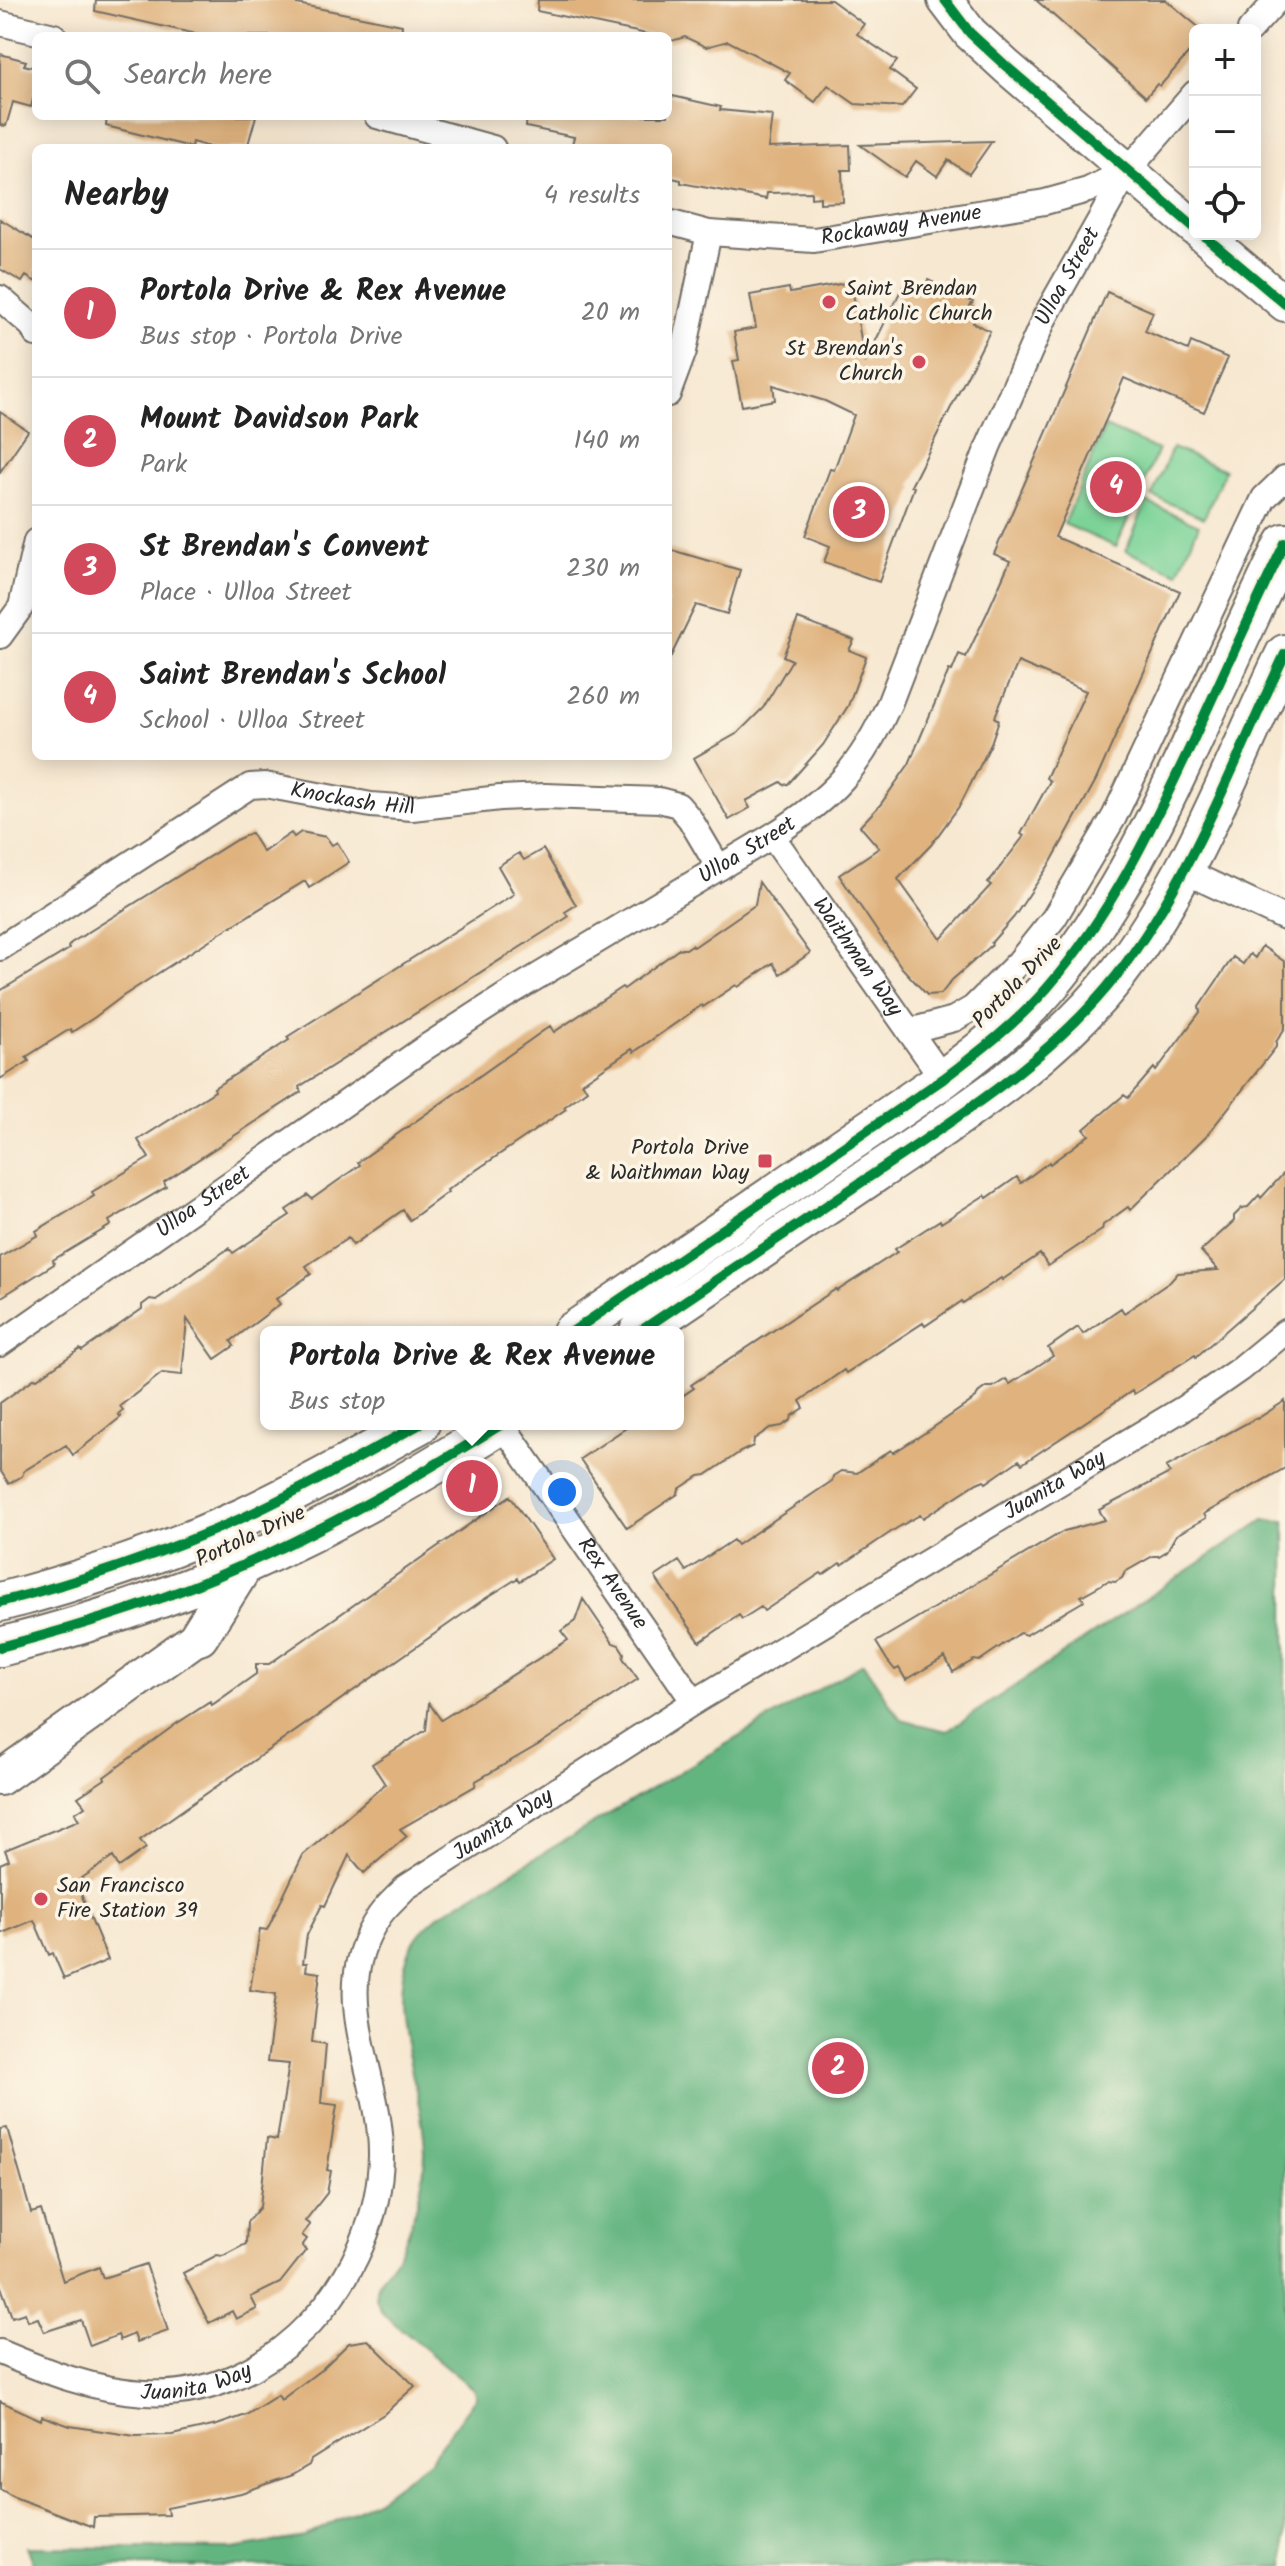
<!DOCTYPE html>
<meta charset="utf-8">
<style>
:root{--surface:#fff;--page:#f6f6f6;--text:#222;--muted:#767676;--line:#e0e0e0;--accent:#d1495b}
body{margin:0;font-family:Kalam,sans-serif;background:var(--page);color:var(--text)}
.controls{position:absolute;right:24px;top:24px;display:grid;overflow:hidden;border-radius:12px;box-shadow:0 4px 20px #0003}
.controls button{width:72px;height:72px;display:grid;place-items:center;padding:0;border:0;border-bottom:2px solid var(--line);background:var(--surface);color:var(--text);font:40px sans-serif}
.you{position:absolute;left:562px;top:1492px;width:28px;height:28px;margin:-20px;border:6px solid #fff;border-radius:50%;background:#1a73e8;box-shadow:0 0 0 12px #1a73e833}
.badge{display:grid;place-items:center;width:52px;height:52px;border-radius:50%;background:var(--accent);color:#fff;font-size:26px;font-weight:700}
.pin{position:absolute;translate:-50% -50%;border:4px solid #fff;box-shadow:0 2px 8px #0006}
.popup{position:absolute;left:260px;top:1326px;width:424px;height:104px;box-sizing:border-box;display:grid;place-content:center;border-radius:12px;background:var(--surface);filter:drop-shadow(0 2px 6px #0005);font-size:26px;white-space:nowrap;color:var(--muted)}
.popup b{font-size:30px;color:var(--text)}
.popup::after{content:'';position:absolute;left:50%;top:100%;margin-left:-16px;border:16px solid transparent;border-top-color:var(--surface)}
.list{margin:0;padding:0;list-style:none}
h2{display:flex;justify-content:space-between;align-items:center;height:104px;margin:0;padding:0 32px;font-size:34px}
h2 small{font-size:26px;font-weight:400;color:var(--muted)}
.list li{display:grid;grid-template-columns:52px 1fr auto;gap:24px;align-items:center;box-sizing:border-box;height:128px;padding:0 32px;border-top:2px solid var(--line)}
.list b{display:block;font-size:30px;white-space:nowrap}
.list p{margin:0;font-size:26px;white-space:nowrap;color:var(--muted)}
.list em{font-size:26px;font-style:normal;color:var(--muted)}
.icon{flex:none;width:44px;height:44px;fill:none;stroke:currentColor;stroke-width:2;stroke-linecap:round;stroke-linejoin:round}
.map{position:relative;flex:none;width:1285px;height:2566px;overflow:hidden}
.search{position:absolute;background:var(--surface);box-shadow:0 4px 20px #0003;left:32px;top:32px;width:640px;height:88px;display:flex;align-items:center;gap:20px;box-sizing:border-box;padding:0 28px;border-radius:12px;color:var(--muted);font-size:30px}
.panel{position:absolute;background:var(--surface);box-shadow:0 4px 20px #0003;left:32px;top:144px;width:640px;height:616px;border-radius:12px}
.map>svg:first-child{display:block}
</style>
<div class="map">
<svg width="1285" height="2566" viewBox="0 0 1285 2566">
<rect width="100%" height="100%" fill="#fcf5e5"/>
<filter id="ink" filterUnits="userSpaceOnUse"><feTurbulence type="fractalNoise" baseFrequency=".0125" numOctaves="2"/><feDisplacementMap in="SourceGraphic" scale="16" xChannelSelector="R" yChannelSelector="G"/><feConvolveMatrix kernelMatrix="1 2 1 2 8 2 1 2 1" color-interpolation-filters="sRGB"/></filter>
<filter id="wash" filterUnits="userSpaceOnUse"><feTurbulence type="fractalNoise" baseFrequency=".006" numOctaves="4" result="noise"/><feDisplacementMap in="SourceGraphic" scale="32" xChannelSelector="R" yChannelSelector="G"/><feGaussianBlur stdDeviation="1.8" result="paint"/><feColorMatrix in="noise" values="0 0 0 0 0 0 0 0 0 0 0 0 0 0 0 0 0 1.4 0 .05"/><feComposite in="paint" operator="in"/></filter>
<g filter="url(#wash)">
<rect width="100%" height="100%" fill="#f7e8d1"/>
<path fill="#7bd398" stroke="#537f62" stroke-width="2" d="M1105 427 1158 450 1116 547 1064 524Z
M1172 448 1225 470 1204 518 1152 496Z
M1146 502 1199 525 1178 573 1126 551Z"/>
<path fill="#64b580" stroke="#487056" stroke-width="2" d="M1264 1520 1285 1521V2566H34L26 2547 232 2549 305 2537 378 2499 429 2461 476 2397 473 2389 382 2313C380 2308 376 2301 376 2296 375 2280 393 2266 399 2253 412 2228 425 2181 425 2153 424 2086 380 2004 414 1942 419 1932 431 1923 439 1915L863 1663 901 1720 947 1731Z"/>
<g id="blocks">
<path fill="#dfb27e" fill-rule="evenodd" d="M96 0H298L297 4 402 25 401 36H205L95 11Z
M538 0H831L864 24 857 34 897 61 890 70 916 89 902 107 855 104 828 85 815 102 785 80 790 73 728 41 706 47 685 37 668 42V36H656L537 11Z
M1036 0H1166L1202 30H1195V46L1160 86 1157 84 1146 97Z
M0 54 26 61 24 65 36 68V87L31 107 13 102 6 126 0 125Z
M668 95 721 107 720 110 772 115 768 148 850 145 851 170H842L843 202 820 203V197L811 198V192L767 193 766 199 681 183V180L668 177V148H591L572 144 574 137 526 127 527 116H668Z
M107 116H256L247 148H213L192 142 191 147 106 126Z
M992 141 969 174 948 160 937 176 916 161 905 177 860 145Z
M0 219 36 241V282L26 276 22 282 0 269Z
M928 280 973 302 970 306 980 311 973 323 990 331 911 486 914 487 879 582 824 562 830 546 805 536 830 469 834 470 854 415 825 401 773 385 775 400 742 406 733 361 739 360 734 332 756 328 750 295 789 288 790 293 851 282 865 362 903 286 920 295Z
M1107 292 1153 312 1145 331 1188 350 1191 342 1228 358 1204 412 1124 378 1055 537 1180 591 1096 780 1051 862 1014 917 991 943 992 945 952 980 941 994 927 995 902 968 839 875 879 848 860 826 880 805 909 764 949 670 952 671 959 654 966 657 987 613 1010 561 994 554ZM1018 662 1086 691 1046 778 1050 781 1021 834 1024 836 988 883 991 885 941 939 898 879 931 845 960 805 990 746 999 720 995 718 996 714Z
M0 412 28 431 0 472Z
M668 549 740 570 727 614 696 605 668 662Z
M798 619 854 640 849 650 866 657 848 706 823 745 788 784 784 785 781 782 746 801 750 808 729 820 694 758 738 733 763 708 792 660 783 656Z
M301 832 326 837 332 845 337 842 349 862 309 888 305 881 225 930 123 996 95 1017 72 1032 70 1029 26 1057 29 1061 0 1079V991L69 949 68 947 71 943 236 840 251 833 263 852 291 833 294 837Z
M543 849 576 905 565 912 568 917 299 1087 301 1092 164 1182 166 1187 109 1221 111 1225 53 1260 54 1264 0 1298V1257L38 1235 36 1231 94 1196 92 1192 149 1158 138 1140 215 1091 214 1088 289 1040 287 1037 514 894 498 866 519 853 524 860Z
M759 882 810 953 780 974 773 963 738 987 736 985 703 1007 702 1005 634 1052 632 1049 582 1083 587 1090 564 1107 566 1109 447 1190 448 1192 410 1220 403 1210 353 1245 348 1238 306 1266 311 1274 276 1299 280 1304 231 1341 234 1346 215 1359 187 1319 182 1375 162 1373 120 1406 123 1410 118 1414 121 1417 73 1455 66 1445 24 1471 22 1476 9 1484 0 1470V1403L35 1378 37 1379 80 1349 82 1351 142 1309V1305L150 1299 156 1300 229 1248 233 1253 290 1215 286 1210 308 1195 312 1199 360 1165 358 1162 550 1026 554 1032 622 987 624 989 679 949H686L692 945 694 947 755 905Z
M1262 946 1285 962V1028L1276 1042V1047L1207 1135 1130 1210 1128 1207 1103 1225 1102 1230 1048 1266 1040 1254 1002 1280 1001 1278 963 1303 962 1301 925 1326 923 1323 846 1373 844 1370 800 1401 804 1408 792 1416 791 1420 782 1426 770 1428 754 1439 753 1446 740 1452 706 1475 699 1476 679 1489 678 1494 627 1528 580 1459 632 1424H678V1399L694 1388 691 1385 836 1289 837 1291 897 1252 895 1249 940 1220 941 1223 985 1195 987 1198 1017 1177 1021 1183 1049 1162 1050 1164 1089 1135 1084 1129 1124 1095 1128 1098 1154 1068 1156 1071 1200 1012 1199 1007 1233 957 1243 964 1250 954 1255 958Z
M1285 1172V1279L1196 1357 1195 1355 1134 1394 1132 1391 1022 1464 1019 1460 986 1483 984 1480 977 1483 923 1518 920 1515 897 1528 842 1565 840 1563 823 1575 821 1573 764 1611 761 1607 742 1619 739 1615 700 1642 655 1577 679 1561 686 1571 733 1540 737 1545 832 1481 833 1476 841 1471 857 1473 891 1450 893 1453 931 1429 976 1398 978 1393 986 1387H993L1006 1379 1010 1384 1053 1356 1048 1348 1078 1327 1083 1334 1121 1308 1124 1313 1170 1282 1178 1273 1218 1270 1201 1251 1234 1221V1216L1242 1208 1248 1207 1259 1195 1261 1198Z
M1285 1401V1468L1204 1514 1206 1518 1176 1535 1167 1551 1159 1556H1153L1125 1572 1122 1578 1115 1582 1108 1581 1081 1596 1084 1601 1026 1635 1020 1633 979 1661 974 1660 953 1672 945 1657 906 1680 899 1668 895 1670 887 1660 876 1642 1064 1531 1105 1520 1099 1510 1170 1473 1166 1467 1256 1418 1257 1419Z
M510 1496 553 1559 520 1581 518 1578 483 1600 140 1840 146 1848 119 1867 113 1857 76 1882 108 1960 64 1979 53 1953 49 1955 34 1920 0 1934V1864L9 1860 5 1850 79 1820 75 1813 85 1806 78 1797 105 1779 104 1777 176 1724 210 1702 212 1705 256 1674V1664H269Z
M583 1599 613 1643 619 1645 624 1653 623 1658 638 1679 538 1745 476 1781 475 1786 400 1829 407 1836 364 1873 349 1855 325 1906 322 1905 307 1935 303 1963H307L306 1971 320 1973 312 2042 326 2044 321 2103 337 2105 328 2164 327 2170 331 2171 327 2193 305 2221 310 2225 302 2235 307 2239 302 2246 306 2250 280 2283 251 2297 257 2309 236 2319 232 2311 209 2323 183 2273 217 2255 223 2256 246 2244 247 2222 260 2207 267 2138 277 2140 289 2064 267 2062 276 1994 250 1990 260 1929 267 1930 303 1855 385 1784 372 1764 426 1730 429 1703 441 1720 568 1640 561 1631 575 1621Z
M7 2128 31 2213 41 2210 63 2281 99 2267 103 2278 146 2264 168 2331 137 2342 134 2334 120 2340 118 2335 90 2346 81 2320 44 2332 38 2318 28 2321 25 2313 12 2317 0 2284V2129Z
M368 2340 415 2386 384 2414 311 2460 309 2465 292 2475 241 2493 167 2508 168 2515 94 2517 93 2527 14 2497 0 2489V2401L41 2420 42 2416 70 2426 135 2436 172 2435 217 2425 246 2415 278 2395 281 2400 322 2369 349 2343Z"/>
</g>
</g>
<g filter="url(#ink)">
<use href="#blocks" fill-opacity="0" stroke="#726d65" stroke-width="2"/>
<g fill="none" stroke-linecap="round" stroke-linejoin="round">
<g stroke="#726d65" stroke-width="28">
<g id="street">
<path d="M0 23 54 36"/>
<path d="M1250 30 1277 0"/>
<path d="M377 116 493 148"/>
<path id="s1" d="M668 222 709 233 814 240 1045 202 1088 190 1128 170"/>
<path d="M0 298 32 326 36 334"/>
<path d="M668 394 684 351 709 233"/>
<path d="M0 636 21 607 36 541"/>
<path id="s2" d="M772 836 943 1079"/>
<path d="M1184 871 1285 918"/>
<path id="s3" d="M0 948 250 786 265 785 371 805 412 808 500 798 545 796 659 800 678 805 690 819 719 868"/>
<path d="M909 1031 954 1019 973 1008 1018 963 1054 918 1114 817 1264 498 1285 478"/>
<path id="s4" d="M0 1344 426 1047 505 996 772 836C832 798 861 767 890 702L988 447 1045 317 1128 170 1195 93"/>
<path id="s5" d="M502 1424 694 1702"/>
<path id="s6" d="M0 2352C47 2372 93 2390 145 2393 273 2401 379 2277 381 2156 382 2072 324 1994 380 1915 387 1905 397 1897 405 1888L694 1702 1184 1408 1240 1369 1285 1332"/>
</g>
</g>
<g stroke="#726d65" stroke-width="38">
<path id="secondary" d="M945 0 970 33 1007 67 1195 228
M1202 234 1285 304
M0 1778 199 1636"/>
</g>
<g stroke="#726d65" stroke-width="42">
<path id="primary" d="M572 1332 943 1079C980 1051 1017 1023 1048 987 1110 915 1150 832 1190 747 1221 679 1252 611 1285 543
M639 1332C718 1279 796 1226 875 1173 961 1115 1052 1058 1117 975 1192 878 1233 763 1285 654
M0 1602C82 1581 164 1553 242 1518 303 1490 361 1456 420 1424
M199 1636 243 1566
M0 1647C82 1626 163 1601 241 1566 332 1526 418 1476 502 1424"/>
</g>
<use href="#street" stroke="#fff" stroke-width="24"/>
<use href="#secondary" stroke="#fff" stroke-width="34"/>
<use href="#primary" stroke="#fff" stroke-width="38"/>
<g stroke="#fcf5e5" stroke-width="15">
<path id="cycleway" d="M945 0 970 33 1007 67 1195 228
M1202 234 1285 304
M572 1332 943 1079C980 1051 1017 1023 1048 987 1110 915 1150 832 1190 747 1221 679 1252 611 1285 543
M639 1332C718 1279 796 1226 875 1173 961 1115 1052 1058 1117 975 1192 878 1233 763 1285 654
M0 1602C82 1581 164 1553 242 1518 303 1490 361 1456 420 1424
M0 1647C82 1626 163 1601 241 1566 332 1526 418 1476 502 1424"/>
</g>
<use href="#cycleway" stroke="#00873e" stroke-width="10"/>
</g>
</g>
<g fill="#d1495b" stroke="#fcf5e5" stroke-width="3">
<circle cx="829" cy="302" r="8"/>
<circle cx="919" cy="362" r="8"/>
<rect x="757" y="1153" width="16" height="16" rx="4"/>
<circle cx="41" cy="1899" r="8"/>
</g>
<g text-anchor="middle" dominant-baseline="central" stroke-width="7" stroke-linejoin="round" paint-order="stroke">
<g font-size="22" fill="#2b2b2b" stroke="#fcf5e5">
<text stroke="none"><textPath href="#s1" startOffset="236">Rockaway Avenue</textPath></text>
<text stroke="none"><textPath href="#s4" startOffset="1568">Ulloa Street</textPath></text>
<text stroke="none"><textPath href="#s3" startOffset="402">Knockash Hill</textPath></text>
<text stroke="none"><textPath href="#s4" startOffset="896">Ulloa Street</textPath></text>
<text stroke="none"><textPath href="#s2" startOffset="148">Waithman Way</textPath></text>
<text transform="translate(1018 983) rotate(-46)">Portola Drive</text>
<text stroke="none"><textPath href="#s4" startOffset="248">Ulloa Street</textPath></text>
<text stroke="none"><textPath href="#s6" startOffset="1572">Juanita Way</textPath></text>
<text transform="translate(251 1537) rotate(-25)">Portola Drive</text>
<text stroke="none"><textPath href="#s5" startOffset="194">Rex Avenue</textPath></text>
<text stroke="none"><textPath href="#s6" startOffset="924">Juanita Way</textPath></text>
<text stroke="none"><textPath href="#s6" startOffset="204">Juanita Way</textPath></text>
</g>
<g font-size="22" fill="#2b2b2b" stroke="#fcf5e5" text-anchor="start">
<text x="845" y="289">Saint Brendan<tspan x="845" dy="25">Catholic Church</tspan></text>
<text x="903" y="349" text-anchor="end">St Brendan's<tspan x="903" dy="25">Church</tspan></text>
<text x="749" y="1148" text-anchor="end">Portola Drive<tspan x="749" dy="25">&amp; Waithman Way</tspan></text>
<text x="57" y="1886">San Francisco<tspan x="57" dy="25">Fire Station 39</tspan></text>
</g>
</g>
</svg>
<div class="controls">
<button>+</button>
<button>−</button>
<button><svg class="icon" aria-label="locate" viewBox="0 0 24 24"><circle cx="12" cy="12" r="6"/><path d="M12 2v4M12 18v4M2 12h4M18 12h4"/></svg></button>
</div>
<div class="you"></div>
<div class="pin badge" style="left:472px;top:1486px">1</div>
<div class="popup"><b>Portola Drive &amp; Rex Avenue</b>Bus stop</div>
<div class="pin badge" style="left:838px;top:2068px">2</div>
<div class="pin badge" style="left:859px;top:512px">3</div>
<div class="pin badge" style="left:1116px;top:487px">4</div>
<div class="search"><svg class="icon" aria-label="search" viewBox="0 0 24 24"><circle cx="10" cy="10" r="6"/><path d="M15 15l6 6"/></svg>Search here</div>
<section class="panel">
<h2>Nearby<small>4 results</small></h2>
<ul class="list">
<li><span class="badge">1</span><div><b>Portola Drive &amp; Rex Avenue</b><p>Bus stop · Portola Drive</p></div><em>20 m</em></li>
<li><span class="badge">2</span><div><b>Mount Davidson Park</b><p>Park</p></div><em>140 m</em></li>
<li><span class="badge">3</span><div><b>St Brendan's Convent</b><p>Place · Ulloa Street</p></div><em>230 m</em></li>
<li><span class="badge">4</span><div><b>Saint Brendan's School</b><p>School · Ulloa Street</p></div><em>260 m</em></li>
</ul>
</section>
</div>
